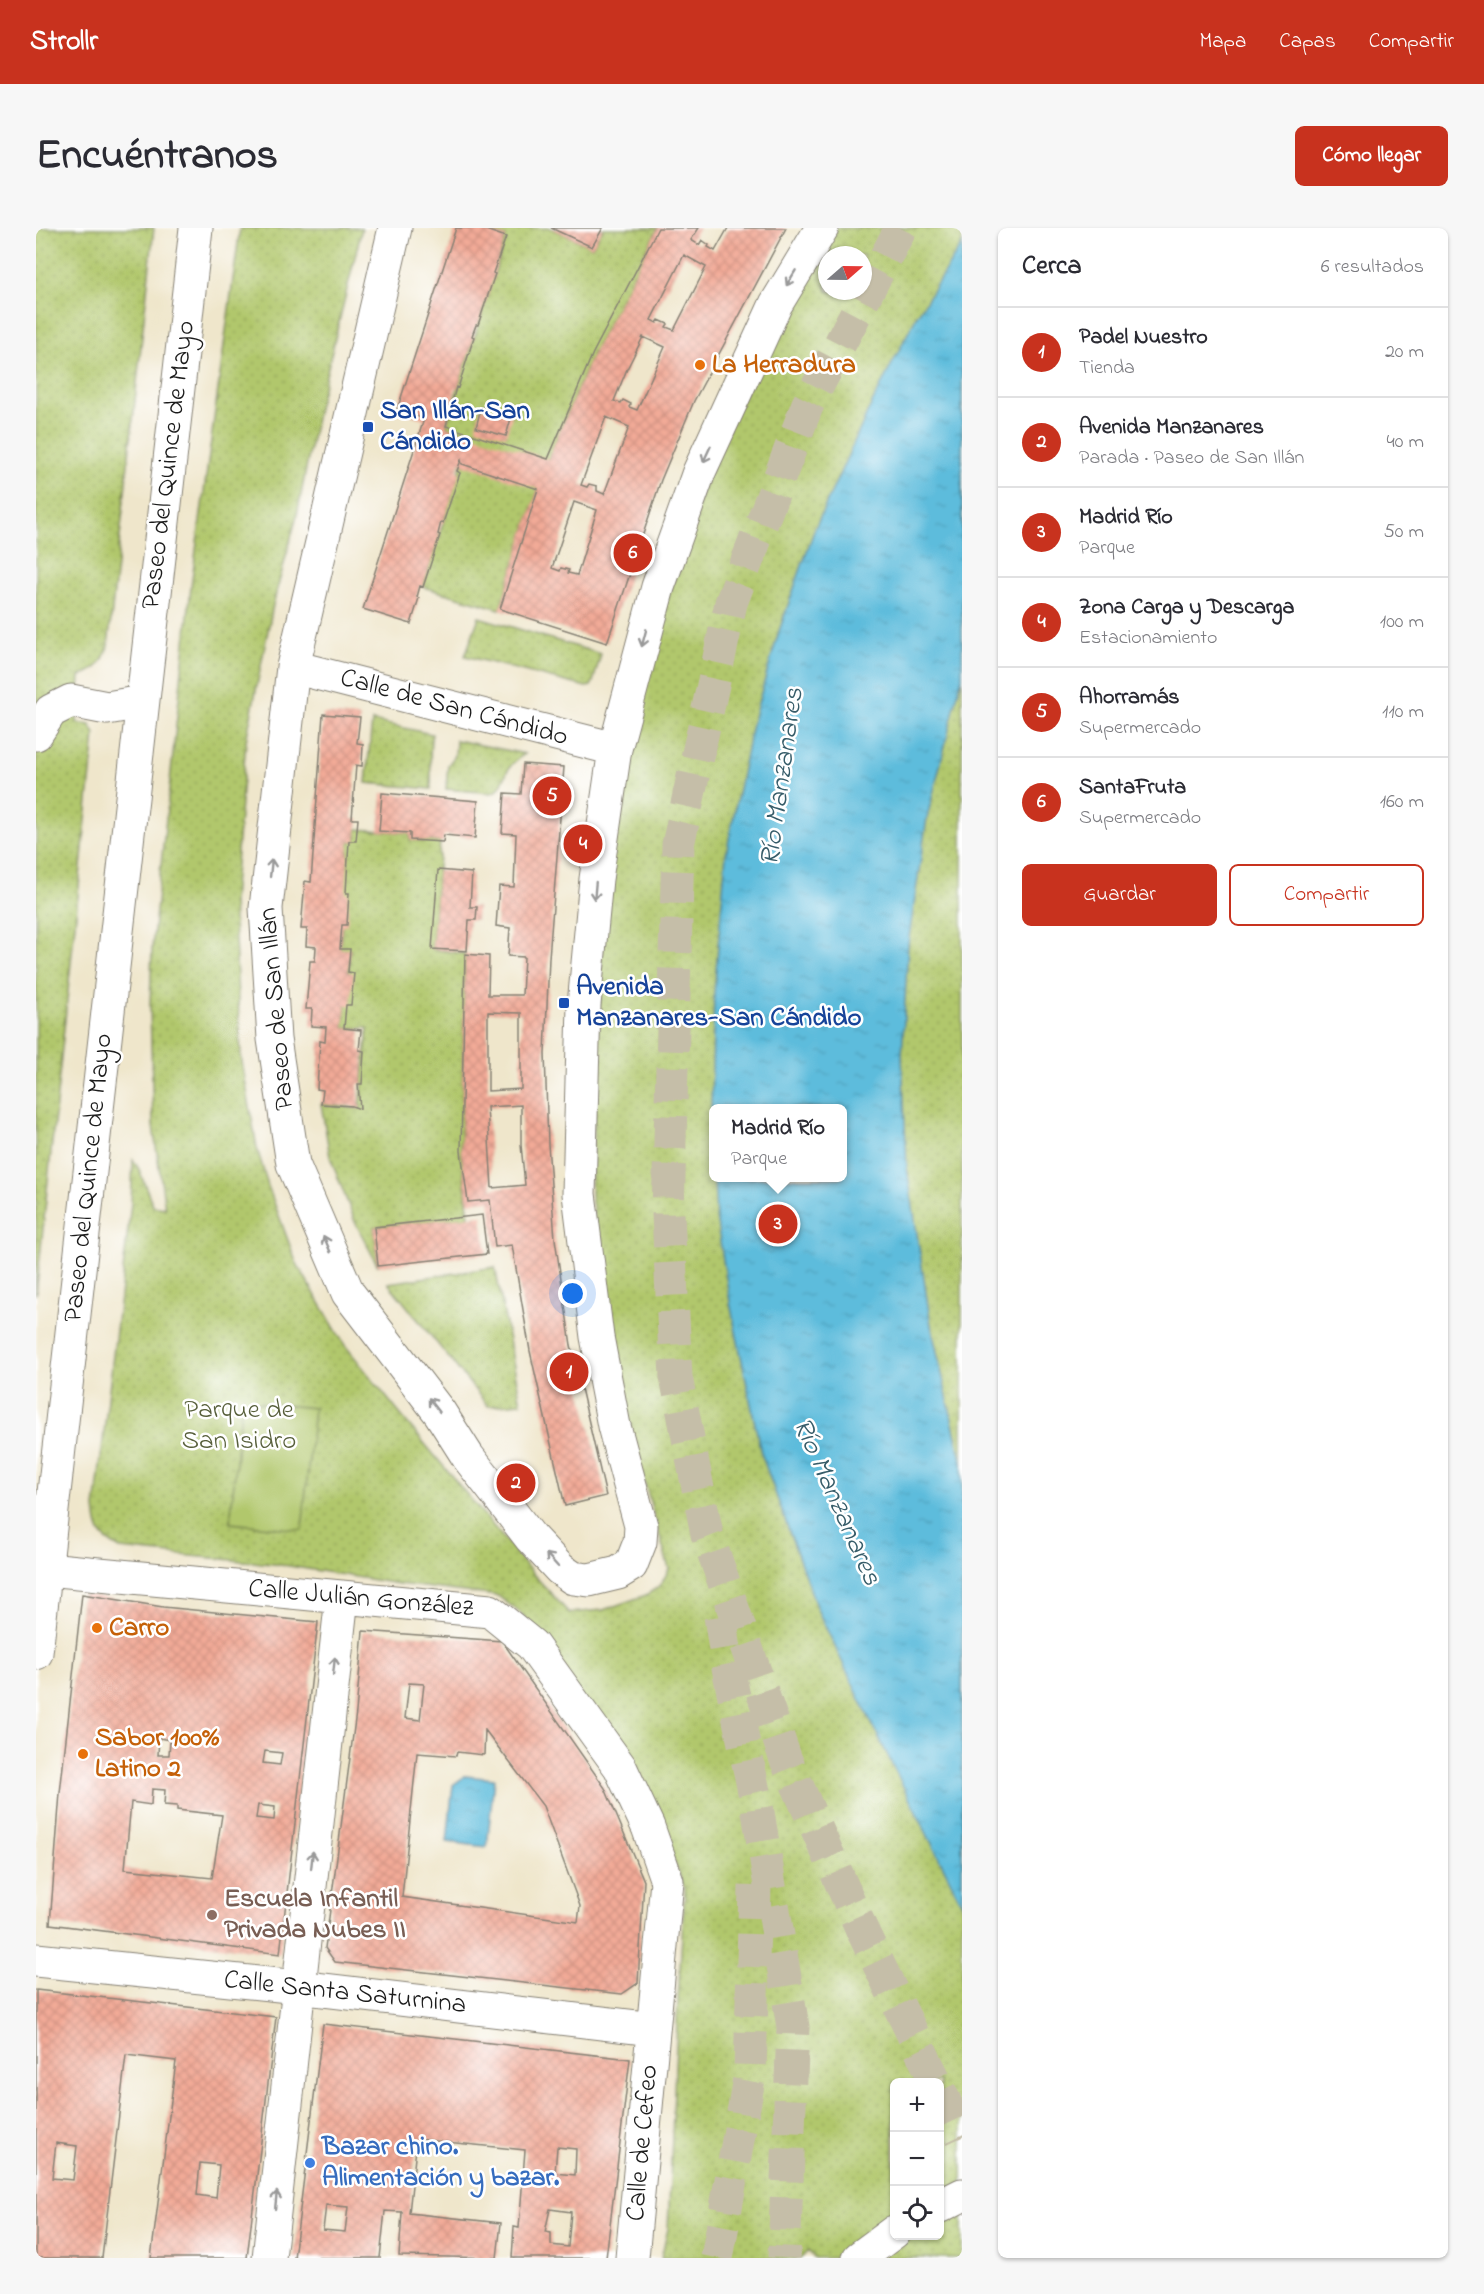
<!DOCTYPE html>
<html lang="es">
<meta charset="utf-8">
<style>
:root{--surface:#fff;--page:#f7f7f7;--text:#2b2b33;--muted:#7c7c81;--line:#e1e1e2;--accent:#c8321e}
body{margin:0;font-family:"Indie Flower",sans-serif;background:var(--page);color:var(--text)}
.controls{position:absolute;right:18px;bottom:18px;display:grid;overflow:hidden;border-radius:9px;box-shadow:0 2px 4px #0004}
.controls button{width:54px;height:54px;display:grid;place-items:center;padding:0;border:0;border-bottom:2px solid var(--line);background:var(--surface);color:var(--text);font:30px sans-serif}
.compass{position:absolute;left:782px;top:18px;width:54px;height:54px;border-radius:50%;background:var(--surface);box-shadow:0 2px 4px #0004;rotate:70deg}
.you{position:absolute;left:537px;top:1066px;width:21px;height:21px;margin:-15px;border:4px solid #fff;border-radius:50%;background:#1a73e8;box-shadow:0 0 0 9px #1a73e833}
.badge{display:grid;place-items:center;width:39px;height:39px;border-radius:50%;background:var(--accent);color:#fff;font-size:20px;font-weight:700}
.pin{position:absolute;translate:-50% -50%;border:3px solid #fff;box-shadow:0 2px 6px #0006}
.popup{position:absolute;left:673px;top:876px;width:138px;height:78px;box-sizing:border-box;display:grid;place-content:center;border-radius:9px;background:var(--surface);filter:drop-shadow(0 2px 4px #0005);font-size:20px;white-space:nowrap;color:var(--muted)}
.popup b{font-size:22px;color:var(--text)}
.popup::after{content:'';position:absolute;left:50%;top:100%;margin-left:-12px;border:12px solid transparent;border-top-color:var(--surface)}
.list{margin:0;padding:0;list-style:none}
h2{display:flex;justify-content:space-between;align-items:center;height:78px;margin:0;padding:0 24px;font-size:26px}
h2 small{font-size:20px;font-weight:400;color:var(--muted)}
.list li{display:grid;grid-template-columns:39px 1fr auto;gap:18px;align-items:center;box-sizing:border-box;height:90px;padding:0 24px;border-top:2px solid var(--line)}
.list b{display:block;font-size:22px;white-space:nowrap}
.list p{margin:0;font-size:20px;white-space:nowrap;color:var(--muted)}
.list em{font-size:20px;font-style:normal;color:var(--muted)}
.actions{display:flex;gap:12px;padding:18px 24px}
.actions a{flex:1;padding:14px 0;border:2px solid var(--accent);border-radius:9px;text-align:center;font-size:21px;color:var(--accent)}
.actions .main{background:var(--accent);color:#fff}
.icon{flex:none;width:33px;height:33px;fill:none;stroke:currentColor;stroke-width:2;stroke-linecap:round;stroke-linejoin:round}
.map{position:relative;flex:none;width:926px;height:2030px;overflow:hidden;border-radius:9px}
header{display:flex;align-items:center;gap:36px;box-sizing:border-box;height:84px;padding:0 30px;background:var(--accent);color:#fff}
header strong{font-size:28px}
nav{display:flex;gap:33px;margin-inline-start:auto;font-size:21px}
.intro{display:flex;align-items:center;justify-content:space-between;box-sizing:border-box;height:144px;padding:0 36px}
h1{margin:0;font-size:42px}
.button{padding:15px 27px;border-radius:9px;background:var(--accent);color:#fff;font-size:21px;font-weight:700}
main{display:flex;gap:36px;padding:0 36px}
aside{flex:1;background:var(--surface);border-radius:9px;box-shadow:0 2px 4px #0004}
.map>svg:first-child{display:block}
</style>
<header>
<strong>Strollr</strong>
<nav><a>Mapa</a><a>Capas</a><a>Compartir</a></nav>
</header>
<div class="intro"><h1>Encuéntranos</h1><a class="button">Cómo llegar</a></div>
<main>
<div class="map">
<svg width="926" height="2030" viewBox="0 0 926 2030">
<defs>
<pattern id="green-dots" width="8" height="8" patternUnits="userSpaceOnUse" patternTransform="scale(1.5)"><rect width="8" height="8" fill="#b1c76c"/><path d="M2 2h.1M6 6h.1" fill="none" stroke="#98aa5d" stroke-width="1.8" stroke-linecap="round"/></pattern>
<pattern id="water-ripples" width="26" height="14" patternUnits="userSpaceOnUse" patternTransform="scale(1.5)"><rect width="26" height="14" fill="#5dbcdc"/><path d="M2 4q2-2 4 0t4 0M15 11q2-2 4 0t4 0" fill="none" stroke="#50a1bc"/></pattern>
<pattern id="building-cross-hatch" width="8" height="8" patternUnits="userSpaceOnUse" patternTransform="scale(1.5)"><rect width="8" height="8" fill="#f2aa97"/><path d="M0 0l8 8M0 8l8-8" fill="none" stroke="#cf9282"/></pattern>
</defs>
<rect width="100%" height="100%" fill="#fff"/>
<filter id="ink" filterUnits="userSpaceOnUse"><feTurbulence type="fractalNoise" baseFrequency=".0167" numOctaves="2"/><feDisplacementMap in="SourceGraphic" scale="12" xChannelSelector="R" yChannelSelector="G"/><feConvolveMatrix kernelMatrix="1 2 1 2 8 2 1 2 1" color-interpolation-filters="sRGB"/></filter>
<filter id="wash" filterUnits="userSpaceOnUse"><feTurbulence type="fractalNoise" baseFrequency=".008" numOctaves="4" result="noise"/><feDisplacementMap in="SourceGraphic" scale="24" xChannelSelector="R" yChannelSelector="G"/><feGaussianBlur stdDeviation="1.35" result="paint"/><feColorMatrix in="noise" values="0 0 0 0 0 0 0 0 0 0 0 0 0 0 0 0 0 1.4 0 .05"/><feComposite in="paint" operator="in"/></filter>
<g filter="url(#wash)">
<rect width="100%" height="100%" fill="#efe6cb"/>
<path fill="url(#green-dots)" stroke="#667244" stroke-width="1.5" fill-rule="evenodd" d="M0 0H118L72 418C67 435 61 442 44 448L41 495 54 497 59 506 0 1067Z
M204 0H326L282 180 261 287 237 377 210 513 197 673 205 828 221 920 232 958 260 1034 308 1116 364 1186 498 1347 533 1385 567 1382 610 1367 624 1358 633 1341 585 1171 555 967 569 650 613 428 675 235 738 105 800 0H926V2030H779L772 2023 765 2030H625L632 2001 642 1770 649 1661 614 1572 487 1387 462 1368 363 1356 247 1337 84 1321C63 1309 61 1304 59 1280L95 975 97 932 103 941 117 978 129 980 117 898 114 777 116 720 155 359ZM791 27H827V63H791ZM678 880H807V950H678ZM858 1854H904V2008H858Z
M441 0H515L556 19 567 0H622L557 125 512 231 464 381 387 359 435 206 410 198 470 9Z
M443 389 565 426 557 454 555 458 550 459 429 428Z
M336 493 396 506C392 524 396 542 395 561L330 555Z
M420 512 489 526C483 530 478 533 474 539 467 548 467 562 455 565L410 561 412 537 419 528Z
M321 601 374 605V612L404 614 396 721 429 726 425 923 433 989 338 999 342 1038 319 994 294 929 285 876 324 881 332 800H308L314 722 304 721 313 613H320Z
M459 1039 485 1175 452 1178 352 1055Z"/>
<path fill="#b1c76c" stroke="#667244" stroke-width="1.5" d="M206 1173 278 1180 266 1302 194 1295Z"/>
<path fill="url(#water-ripples)" stroke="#3c6c7c" stroke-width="1.5" d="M926 16V449L891 590 872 716 866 828 871 940 895 1097 926 1236V1676L833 1490 781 1381 725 1225 695 1080 680 989 678 950H807V880H678L677 941 675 883 678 765 690 626 716 496 743 403 779 300 834 179 880 89Z
M429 1548 458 1551 451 1619 411 1614 417 1557Z"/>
<g id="blocks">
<path fill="url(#building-cross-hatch)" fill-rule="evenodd" d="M420 0H444L470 9 457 45 459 46 442 97H440L436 108 438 109 422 160 420 159 410 198 512 231 557 125 622 0H663L655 12 663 17 666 12 673 17 672 19 679 23 692 0H750L658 173 625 252 571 415 464 381 502 261 426 236 425 232 421 243 424 245 407 295 405 294 402 306 404 307 387 359 384 358 381 369 383 370 375 396 327 381 388 191 361 182ZM648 27 670 39 638 102 630 99 632 96 623 92 621 95 615 92ZM607 109 629 119 601 182 593 179 595 176 587 172 585 175 578 173 591 141ZM570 189 593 199 568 266 561 263V258L553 256 551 259 545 257ZM538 274 561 282 541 347 532 345 533 342 525 340 524 343 516 340Z
M515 0H567L556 19Z
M445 179 476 187 470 208 440 200Z
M287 486 324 489 321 515 327 516 326 538 320 537 316 591H322L320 613H313L310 665H313L311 697H306L304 721H314L312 744 318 745 315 777H310L308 800 325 802 323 822 328 823 326 856H322L324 881 316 878 285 876 287 862 281 861 284 813 289 814 290 799 275 798 276 781H270L274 733H279L280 719 270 718 271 701H265L269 653 275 654Z
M487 536 528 539 513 730 509 826 512 916 519 1011 535 1117 570 1268 529 1278 494 1123 476 1017 459 1019 454 972 432 974 425 923 429 726 453 728 452 767H486L488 729 472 728 474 700 460 698 463 658 478 659 480 606 466 605 469 565 485 566ZM452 784 485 785V861L452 863ZM485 877V917L489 957 456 960 451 879Z
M346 565 442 573 439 610 408 607 407 614 374 612V605L343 603Z
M402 642 436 645 434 679H441L440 692H433L431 723 396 721Z
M446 987 451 1026 342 1038 338 999Z
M46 1366 127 1379 282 1394 244 1726 14 1696 24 1565ZM123 1510 134 1512 133 1527H122ZM229 1523 246 1525 244 1537 227 1535ZM116 1561 129 1562 128 1577 141 1578V1582L186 1587 176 1650 89 1641 95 1574 115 1577ZM222 1577 239 1579 238 1592 220 1590Z
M327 1403 466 1413 569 1560 608 1653 602 1755 586 1766 299 1734 289 1720 320 1484ZM373 1455 388 1456 384 1492 369 1490ZM449 1502 507 1578 544 1678 542 1694 366 1669 381 1525 420 1528 421 1524 448 1527Z
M0 1762 240 1789 211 2030H115L140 1833 90 1827 66 2030H0ZM20 1915 41 1918 37 1952 16 1950ZM164 1935 183 1937 180 1970 161 1967Z
M287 1796 594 1831 570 2030H476L478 1999 483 2000 489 1922 381 1911 373 1985 465 1995 461 2030 363 2028 366 1984 349 1983 344 2030H258ZM521 1919 540 1921 539 1947 519 1945ZM290 1977 312 1979 309 2004 287 2002ZM514 1981 535 1984 532 2019 515 2017V2005L509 2004Z"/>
</g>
</g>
<g filter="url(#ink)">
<use href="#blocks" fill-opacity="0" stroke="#868174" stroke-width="1.5"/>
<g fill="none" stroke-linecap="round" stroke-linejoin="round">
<path stroke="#c5bea8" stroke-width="33" stroke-dasharray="33 16" stroke-linecap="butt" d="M865 0 771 178 695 375 642 617 632 986 640 1149 671 1306 750 1532 826 1702 900 1854
M684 1388 691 1435 721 1578 757 1799 748 2030
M904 1863 926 1909
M681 2030 714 1845 719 1658"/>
<g stroke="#868174" stroke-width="35">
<path id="minor" d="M359 0 257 439 230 680 238 811 257 936 312 1065 404 1185 432 1229 495 1310 524 1341 537 1350 553 1352 582 1345 595 1337 604 1314 605 1298 578 1198 561 1109 543 966 548 777 560 651 579 521 622 359 663 244 740 76 786 0
M257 439 579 521
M0 506 15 483 35 473 71 480 106 474
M0 1340 454 1383 496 1417 584 1539 612 1599 631 1653 596 2030
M0 1732 262 1759 617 1801
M233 2030 306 1369"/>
</g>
<g stroke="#868174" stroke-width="35">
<path id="tertiary" d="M0 1425 160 0"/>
</g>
<g stroke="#868174" stroke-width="35">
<path id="primary" d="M904 1978 926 1967
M823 2030 858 2004"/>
</g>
<use href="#minor" stroke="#fff" stroke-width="33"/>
<use href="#tertiary" stroke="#fff" stroke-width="33"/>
<use href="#primary" stroke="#fff" stroke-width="33"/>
</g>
<defs><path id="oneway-shaft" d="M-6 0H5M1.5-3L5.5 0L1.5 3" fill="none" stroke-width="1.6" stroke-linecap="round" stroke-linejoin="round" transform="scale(1.5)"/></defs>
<g stroke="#999">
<use href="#oneway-shaft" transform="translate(755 50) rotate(121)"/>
<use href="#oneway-shaft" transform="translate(671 226) rotate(115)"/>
<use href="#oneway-shaft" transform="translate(608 410) rotate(105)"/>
<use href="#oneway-shaft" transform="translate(235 640) rotate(-84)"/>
<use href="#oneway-shaft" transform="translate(559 663) rotate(95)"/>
<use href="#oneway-shaft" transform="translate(291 1016) rotate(-113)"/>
<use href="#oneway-shaft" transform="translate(398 1177) rotate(-128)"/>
<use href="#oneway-shaft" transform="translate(516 1332) rotate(-132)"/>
<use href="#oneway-shaft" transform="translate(298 1438) rotate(-84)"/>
<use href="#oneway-shaft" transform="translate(276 1632) rotate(-84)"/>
<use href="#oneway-shaft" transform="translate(240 1972) rotate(-84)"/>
</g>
</g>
<g fill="#e8710a" stroke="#fff" stroke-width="2">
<circle cx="664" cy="137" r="6"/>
<circle cx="61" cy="1400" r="6"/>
<circle cx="47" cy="1526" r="6"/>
</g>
<g fill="#1a4fb4" stroke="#fff" stroke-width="2">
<rect x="326" y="193" width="12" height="12" rx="3"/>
<rect x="522" y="769" width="12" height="12" rx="3"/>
</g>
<circle fill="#8d6e63" stroke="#fff" stroke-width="2" cx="176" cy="1687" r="6"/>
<circle fill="#3f7fe0" stroke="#fff" stroke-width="2" cx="274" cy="1935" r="6"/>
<g text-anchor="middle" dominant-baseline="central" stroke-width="5" stroke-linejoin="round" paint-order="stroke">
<g font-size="27" font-weight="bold" fill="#c56008" stroke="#fff" text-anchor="start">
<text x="676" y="137">La Herradura</text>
<text x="73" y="1400">Carro</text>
<text x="59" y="1510">Sabor 100%<tspan x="59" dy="31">Latino 2</tspan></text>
</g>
<g font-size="27" font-weight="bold" fill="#164399" stroke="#fff" text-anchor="start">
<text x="344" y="183">San Illán-San<tspan x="344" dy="31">Cándido</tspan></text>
<text x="540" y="759">Avenida<tspan x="540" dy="31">Manzanares-San Cándido</tspan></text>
</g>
<g font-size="27" fill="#1c1c1c" stroke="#fff">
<text transform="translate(133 237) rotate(-83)">Paseo del Quince de Mayo</text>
<text transform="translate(418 480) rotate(15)">Calle de San Cándido</text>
<text transform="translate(241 781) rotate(-95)">Paseo de San Illán</text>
<text transform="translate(53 950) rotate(-84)">Paseo del Quince de Mayo</text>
<text transform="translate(325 1371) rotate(5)">Calle Julián González</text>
<text transform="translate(309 1765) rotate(6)">Calle Santa Saturnina</text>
<text transform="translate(607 1915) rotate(-85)">Calle de Cefeo</text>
</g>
<g font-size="27" fill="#58603c" stroke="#fff">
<text x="203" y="1182">Parque de<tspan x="203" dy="31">San Isidro</tspan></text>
</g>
<g font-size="27" font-weight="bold" fill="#785e54" stroke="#fff" text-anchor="start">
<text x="188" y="1671">Escuela Infantil<tspan x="188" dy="31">Privada Nubes II</tspan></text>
</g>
<g font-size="27" font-weight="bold" fill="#366cbe" stroke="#fff" text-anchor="start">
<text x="286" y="1919">Bazar chino.<tspan x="286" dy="31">Alimentación y bazar.</tspan></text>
</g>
<g font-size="28" font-style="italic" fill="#365c69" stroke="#fff">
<text transform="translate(747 549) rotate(-82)">Río Manzanares</text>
<text transform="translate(800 1274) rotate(66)">Río Manzanares</text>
</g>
</g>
</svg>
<div class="controls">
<button>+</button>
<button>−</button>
<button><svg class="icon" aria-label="locate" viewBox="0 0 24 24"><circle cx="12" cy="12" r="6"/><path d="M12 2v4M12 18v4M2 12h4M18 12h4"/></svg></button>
</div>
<svg class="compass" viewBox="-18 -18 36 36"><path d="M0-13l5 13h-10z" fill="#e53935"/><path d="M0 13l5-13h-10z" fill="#7c7c81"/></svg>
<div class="you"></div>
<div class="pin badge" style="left:533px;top:1144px">1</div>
<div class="pin badge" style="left:480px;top:1255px">2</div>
<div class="pin badge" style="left:742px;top:996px">3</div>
<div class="popup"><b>Madrid Río</b>Parque</div>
<div class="pin badge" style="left:547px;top:616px">4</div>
<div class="pin badge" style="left:516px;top:568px">5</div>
<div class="pin badge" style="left:597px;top:325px">6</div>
</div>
<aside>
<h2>Cerca<small>6 resultados</small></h2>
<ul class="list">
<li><span class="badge">1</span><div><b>Padel Nuestro</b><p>Tienda</p></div><em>20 m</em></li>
<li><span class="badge">2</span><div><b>Avenida Manzanares</b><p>Parada · Paseo de San Illán</p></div><em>40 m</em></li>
<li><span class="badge">3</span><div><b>Madrid Río</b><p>Parque</p></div><em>50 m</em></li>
<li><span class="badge">4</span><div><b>Zona Carga y Descarga</b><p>Estacionamiento</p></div><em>100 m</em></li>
<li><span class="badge">5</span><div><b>Ahorramás</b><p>Supermercado</p></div><em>110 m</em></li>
<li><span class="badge">6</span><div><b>SantaFruta</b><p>Supermercado</p></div><em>160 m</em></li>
</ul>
<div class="actions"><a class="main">Guardar</a><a>Compartir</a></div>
</aside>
</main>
